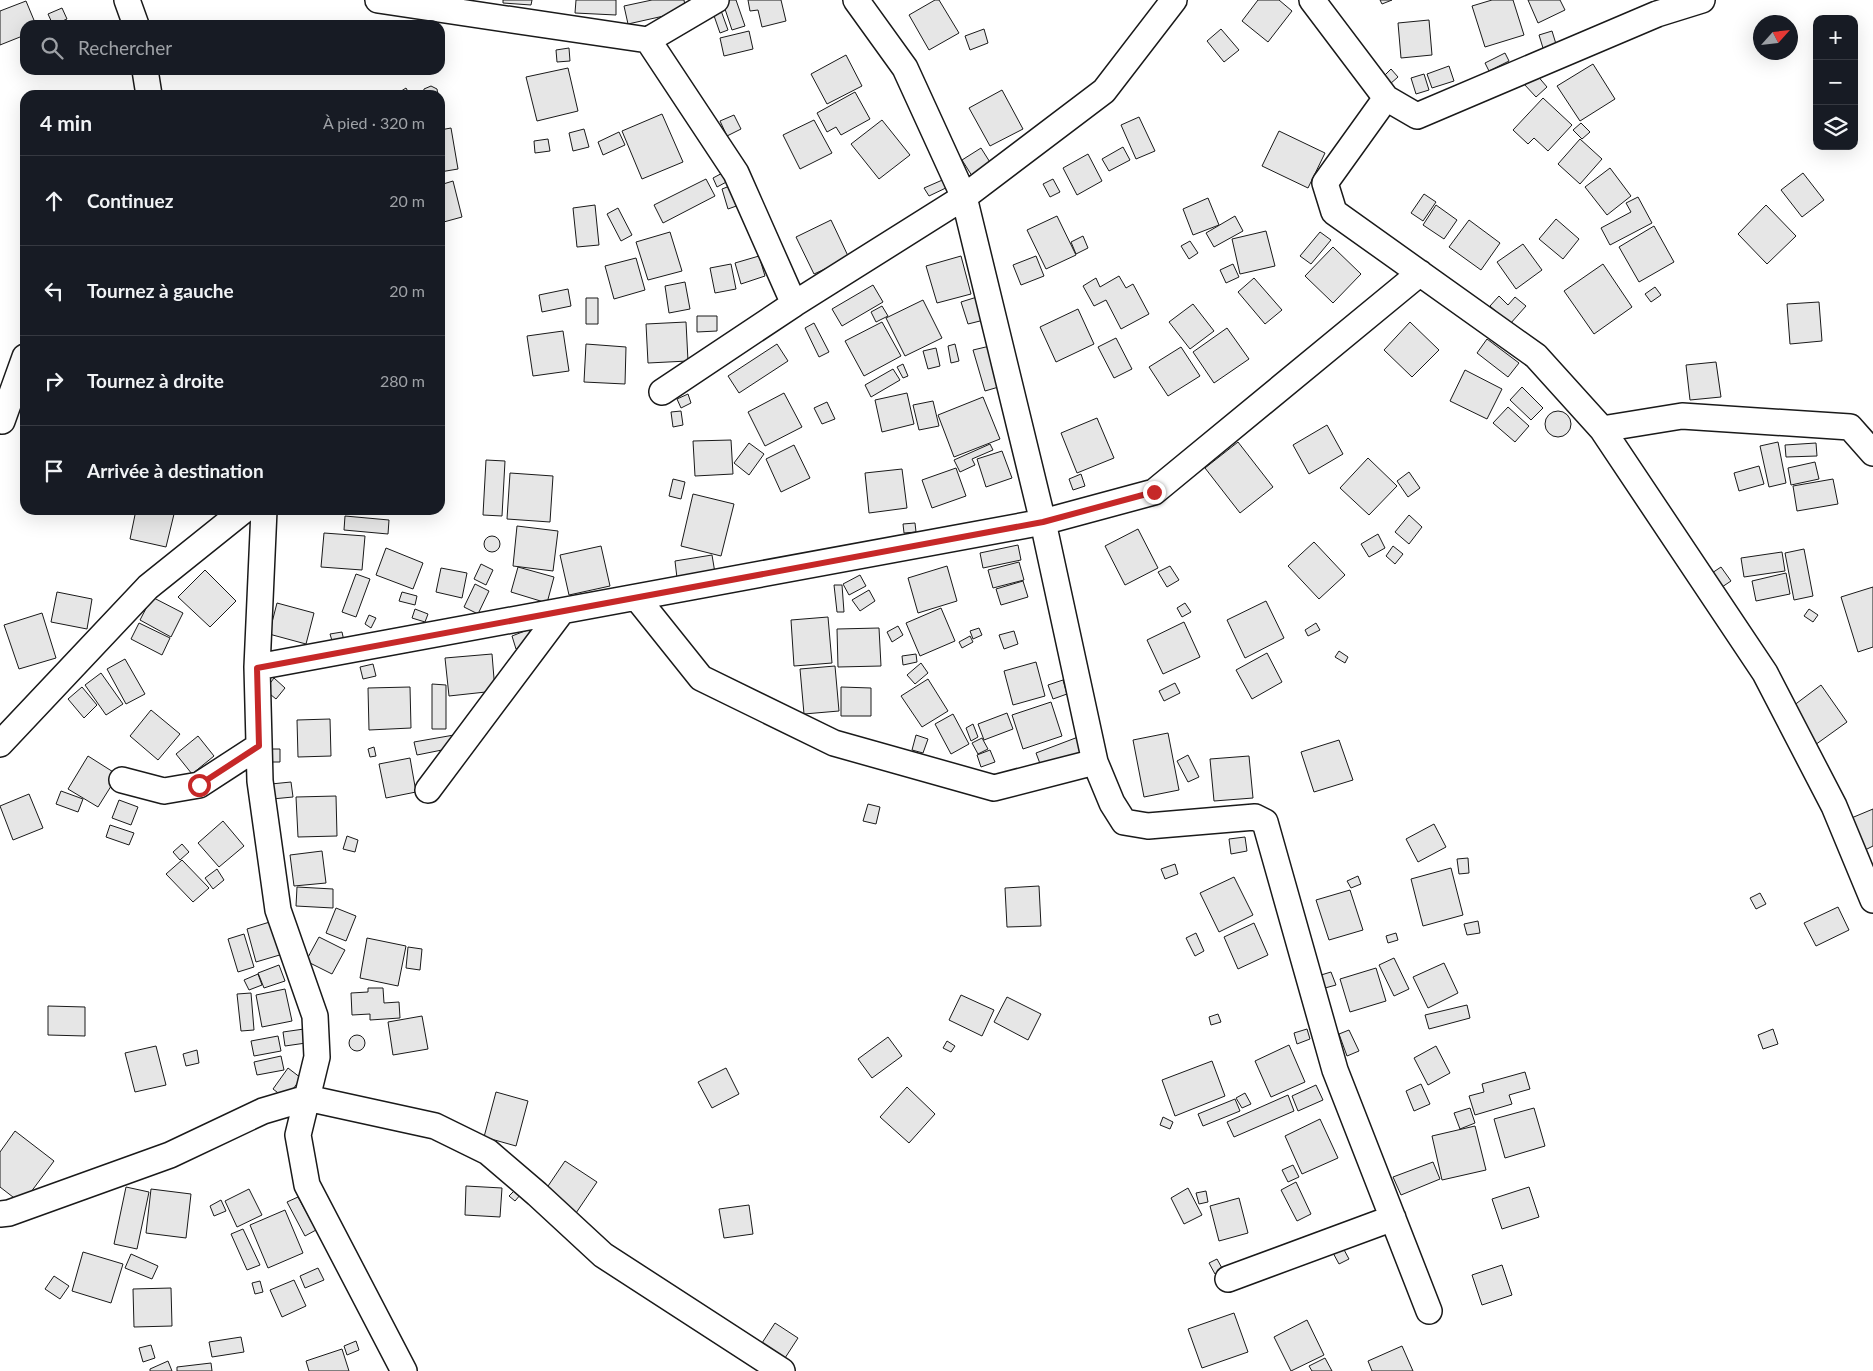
<!DOCTYPE html>
<html lang="fr">
<meta charset="utf-8">
<style>
:root{--surface:#171b24;--page:#242831;--text:#f1f3f6;--muted:#9ea1a6;--line:#363941}
body{margin:0;font-family:Lato,sans-serif;background:var(--page);color:var(--text)}
.controls{position:absolute;right:15px;top:15px;display:grid;overflow:hidden;border-radius:10px;box-shadow:0 5px 20px #0002}
.controls button{width:45px;height:45px;display:grid;place-items:center;padding:0;border:0;border-bottom:1px solid var(--line);background:var(--surface);color:var(--text);font:25px sans-serif}
.compass{position:absolute;left:1753px;top:15px;width:45px;height:45px;border-radius:50%;background:var(--surface);box-shadow:0 5px 20px #0002;rotate:63deg}
.stop{position:absolute;width:15px;height:15px;margin:-11px;border:4px solid #c62828;border-radius:50%;background:#fff}
.stop.end{background:#c62828;border-color:#fff;box-shadow:0 1px 5px #0008}
.list{margin:0;padding:0;list-style:none}
h2{display:flex;justify-content:space-between;align-items:center;height:65px;margin:0;padding:0 20px;font-size:21px}
h2 small{font-size:16px;font-weight:400;color:var(--muted)}
.list li{display:grid;grid-template-columns:32px 1fr auto;gap:15px;align-items:center;box-sizing:border-box;height:90px;padding:0 20px;border-top:1px solid var(--line)}
.list b{display:block;font-size:19px;white-space:nowrap}
.list em{font-size:16px;font-style:normal;color:var(--muted)}
.icon{flex:none;width:28px;height:28px;fill:none;stroke:currentColor;stroke-width:2;stroke-linecap:round;stroke-linejoin:round}
.map{position:relative;flex:none;width:1873px;height:1371px;overflow:hidden}
.search{position:absolute;background:var(--surface);box-shadow:0 5px 20px #0002;left:20px;top:20px;width:425px;height:55px;display:flex;align-items:center;gap:12px;box-sizing:border-box;padding:0 18px;border-radius:15px;color:var(--muted);font-size:19px}
.panel{position:absolute;background:var(--surface);box-shadow:0 5px 20px #0002;left:20px;top:90px;width:425px;height:425px;border-radius:15px}
.map>svg:first-child{display:block}
</style>
<div class="map">
<svg width="1873" height="1371" viewBox="0 0 1873 1371">
<rect width="100%" height="100%" fill="#fff"/>
<path fill="#e6e6e6" stroke="#1a1a1a" d="M503 0H532L531 5 503 3Z
M576 0H616V15L575 13Z
M652 0H684L686 11 628 24 624 6Z
M722 0H736L745 26 732 30Z
M748 0H781L786 21 762 27 758 10 750 11Z
M935 0H939L959 33 929 50 909 15Z
M1258 0H1279L1292 11 1268 42 1242 21Z
M1380 0H1392L1382 4Z
M1492 0H1513L1524 35 1485 47 1472 6Z
M1528 0H1560L1565 10 1538 23Z
M26 1 36 25H25V35L0 45V11Z
M719 5 728 30 720 33 711 7Z
M62 8 67 19 53 25 48 14Z
M1429 20 1432 55 1401 58 1398 23Z
M984 29 988 43 970 50 965 36Z
M1221 29 1239 50 1224 62 1207 41Z
M749 31 753 49 724 56 720 38Z
M1552 31 1556 44 1543 48 1539 35Z
M569 48 570 61 557 62 556 50Z
M1505 53 1509 61 1489 71 1485 63Z
M846 55 862 86 827 104 811 74Z
M1593 64 1615 99 1580 121 1557 86Z
M1449 66 1454 81 1432 88 1427 74Z
M568 68 578 111 537 121 526 77Z
M1391 69 1398 77 1390 84 1383 77Z
M1424 74 1429 90 1416 94 1411 78Z
M1536 74 1547 87 1536 97 1524 84Z
M431 86 437 89 438 95H423L424 89Z
M406 88 410 95H395Z
M1002 90 1023 129 990 146 969 108Z
M855 92 870 119 841 135 836 127 827 132 817 113Z
M1543 98 1572 125 1548 151 1534 138 1528 144 1513 130Z
M662 114 683 162 642 179 622 131Z
M734 115 741 129 727 136 720 121Z
M1139 117 1155 151 1136 159 1121 125Z
M814 120 832 153 800 169 783 135Z
M882 120 910 155 879 179 851 144Z
M1581 123 1590 132 1582 139 1573 130Z
M451 128 458 169 440 172V130Z
M584 129 589 147 573 151 569 133Z
M1279 131 1325 153 1308 188 1262 166Z
M619 132 625 145 603 155 598 142Z
M548 139 550 151 535 153 534 141Z
M1580 139 1602 159 1580 184 1558 164Z
M1123 147 1130 160 1109 171 1102 159Z
M981 148 993 167 974 179 962 160Z
M1088 154 1102 181 1077 195 1063 168Z
M1610 168 1631 196 1607 215 1585 187Z
M728 170 732 179 717 187 713 178Z
M1803 173 1824 200 1802 217 1781 190Z
M947 178 950 186 929 196 924 188Z
M706 179 715 196 663 223 654 205Z
M1053 179 1060 192 1050 197 1043 184Z
M453 181 462 217 440 223V185Z
M735 184 742 204 728 209 722 189Z
M1424 194 1436 202 1423 221 1411 213Z
M1638 197 1652 223 1610 245 1601 228 1631 212 1626 203Z
M1208 198 1219 225 1193 235 1183 209Z
M595 205 599 245 577 247 573 208Z
M1436 205 1457 220 1444 239 1423 225Z
M1766 205 1796 236 1767 264 1738 234Z
M618 208 632 235 621 241 607 214Z
M1057 216 1076 255 1046 269 1027 230Z
M1235 216 1243 231 1214 247 1206 233Z
M1556 219 1579 239 1563 259 1539 239Z
M831 220 849 258 814 274 796 237Z
M1469 220 1500 243 1481 270 1449 247Z
M1654 226 1674 262 1639 282 1619 247Z
M1266 231 1275 266 1240 274 1232 239Z
M670 232 682 271 648 280 636 242Z
M1320 232 1331 240 1311 264 1300 256Z
M1083 236 1088 248 1076 254 1071 242Z
M1190 241 1198 253 1189 259 1181 246Z
M1523 244 1542 270 1516 289 1497 262Z
M1333 247 1361 274 1333 303 1305 276Z
M759 256 765 276 741 284 735 263Z
M961 256 971 294 937 303 926 266Z
M1036 256 1044 276 1021 285 1013 265Z
M636 258 645 290 614 299 605 266Z
M731 264 736 289 715 293 710 268Z
M1233 264 1239 277 1226 283 1220 270Z
M1603 264 1632 307 1594 334 1564 291Z
M1119 276 1126 288 1133 284 1149 314 1121 329 1106 300 1094 306 1083 286 1096 278 1100 287Z
M1254 278 1282 310 1265 324 1238 292Z
M685 282 690 309 669 313 665 286Z
M873 285 883 302 842 326 832 309Z
M1655 287 1661 295 1651 302 1645 294Z
M568 289 571 306 542 312 539 295Z
M1499 296 1508 305 1515 297 1526 306 1510 324 1490 306Z
M977 297 984 320 968 324 961 302Z
M586 298H598V324H586Z
M923 300 942 338 905 356 886 318Z
M1819 302 1822 341 1790 344 1787 304Z
M1193 304 1214 331 1190 349 1169 322Z
M882 306 888 316 876 322 871 312Z
M1078 309 1094 344 1056 362 1040 327Z
M697 316H717V331L697 332Z
M686 322 688 361 648 363 646 324Z
M882 322 901 356 864 376 845 341Z
M1410 322 1439 350 1412 377 1384 350Z
M814 323 829 352 819 357 805 328Z
M1227 328 1249 359 1214 383 1193 352Z
M563 331 569 371 533 376 527 336Z
M1116 338 1132 369 1114 378 1098 347Z
M1487 339 1519 363 1508 377 1477 353Z
M586 344 626 347 625 384 584 382Z
M777 344 788 361 739 393 728 376Z
M955 344 959 361 951 363 948 346Z
M990 346 1002 386 985 391 973 350Z
M1181 347 1200 376 1168 396 1149 367Z
M936 348 940 366 928 369 923 351Z
M1716 362 1721 397 1690 400 1686 365Z
M903 364 908 376 903 378 897 367Z
M893 369 900 380 871 397 865 385Z
M1465 370 1502 389 1487 419 1450 401Z
M1522 387 1543 408 1531 420 1510 400Z
M784 393 802 427 765 446 748 412Z
M907 393 914 424 882 432 875 400Z
M688 394 691 403 681 408 677 399Z
M983 397 1000 439 954 457 938 415Z
M933 401 939 426 919 430 913 405Z
M827 402 835 419 822 424 814 408Z
M1508 407 1529 426 1515 442 1493 423Z
M681 411 683 425 673 427 671 412Z
M1545 424a13 13 0 1 1 26 0a13 13 0 1 1-26 0Z
M1097 418 1114 458 1077 473 1061 433Z
M1327 425 1343 454 1309 474 1293 445Z
M731 440 733 474 695 476 693 441Z
M1238 442 1273 487 1240 513 1205 468Z
M1778 442 1786 483 1769 487 1760 446Z
M749 443 764 454 749 475 734 463Z
M1816 443 1817 456 1786 457 1785 445Z
M990 444 993 450 972 459 975 465 960 472 954 460Z
M794 445 810 478 781 492 766 459Z
M1002 451 1012 478 986 487 977 459Z
M1368 458 1397 486 1369 515 1340 488Z
M486 460 505 461 502 516 483 515Z
M1815 462 1819 479 1791 485 1788 468Z
M1759 466 1764 484 1739 491 1734 473Z
M956 468 966 496 932 508 922 480Z
M902 469 907 508 869 513 865 473Z
M1409 472 1420 488 1408 497 1397 481Z
M510 473 553 476 550 522 507 519Z
M1081 474 1085 486 1073 490 1069 479Z
M673 479 685 482 681 499 669 496Z
M1833 479 1838 504 1797 511 1793 486Z
M693 494 734 504 721 556 681 546Z
M136 510H175L166 547 130 539Z
M1409 515 1422 527 1409 544 1395 532Z
M345 516 389 520 388 534 344 530Z
M915 523 916 532 904 533 903 524Z
M517 526 558 531 553 571 513 566Z
M1138 529 1158 568 1125 585 1105 546Z
M324 533 365 536 362 570 321 567Z
M1378 534 1385 548 1369 557 1361 544Z
M484 544a8 8 0 1 1 16 0a8 8 0 1 1-16 0Z
M1314 542 1345 575 1319 599 1288 566Z
M1018 545 1021 560 983 568 980 553Z
M601 546 610 586 569 595 560 555Z
M1393 546 1403 554 1395 564 1386 556Z
M386 548 423 563 413 589 376 575Z
M1804 549 1813 596 1794 600 1785 553Z
M1782 552 1785 571 1744 577 1741 558Z
M712 555 715 573 677 578 675 561Z
M1019 562 1024 580 993 588 988 570Z
M481 564 493 570 486 585 474 579Z
M947 566 957 601 918 613 908 578Z
M1170 566 1179 580 1167 587 1158 572Z
M518 567 554 577 547 603 511 592Z
M1721 567 1731 581 1719 589 1709 575Z
M441 568 467 573 462 598 436 592Z
M205 570 236 601 210 627 178 597Z
M1786 573 1790 594 1756 601 1752 581Z
M356 574 370 579 356 617 342 612Z
M860 575 866 586 849 595 843 584Z
M1023 581 1028 597 1001 605 996 589Z
M475 584 489 591 478 614 464 607Z
M834 585H842L844 612H837Z
M1873 587V647L1858 652 1841 597Z
M869 590 875 601 860 611 852 600Z
M57 592 92 599 87 629 51 622Z
M402 592 417 596 415 605 399 601Z
M152 597 183 613 171 637 140 620Z
M1266 601 1284 638 1245 658 1227 620Z
M277 603 314 613 306 644 269 634Z
M1185 603 1191 612 1182 617 1177 608Z
M941 608 955 641 920 656 906 623Z
M415 609 428 614 425 622 412 618Z
M1809 609 1818 615 1813 622 1804 616Z
M42 613 56 658 19 669 4 625Z
M369 615 376 618 371 628 365 624Z
M828 617 832 663 794 666 791 620Z
M1184 622 1200 657 1163 674 1147 640Z
M139 623 170 638 162 655 131 639Z
M1316 623 1320 630 1308 636 1305 630Z
M898 626 903 635 892 642 887 632Z
M879 628 881 666 838 667 837 629Z
M979 628 982 635 973 639 970 631Z
M530 629 535 642 516 649 512 636Z
M1014 631 1018 644 1004 649 999 635Z
M342 632 344 641 333 644 330 634Z
M970 636 973 642 962 648 959 642Z
M1339 651 1348 657 1345 663 1335 657Z
M1267 653 1282 682 1252 699 1236 670Z
M492 654 495 691 449 696 445 658Z
M916 654 917 662 903 665 902 656Z
M125 659 145 694 126 704 107 669Z
M1036 662 1045 696 1013 705 1004 671Z
M921 663 928 673 915 684 907 675Z
M373 664 376 676 363 679 360 667Z
M835 666 839 711 804 714 800 669Z
M101 673 123 704 106 715 85 685Z
M274 678 285 688 276 699 265 690Z
M928 679 948 711 922 727 901 696Z
M1063 680 1067 694 1053 699 1048 685Z
M1175 683 1180 693 1164 701 1159 691Z
M432 684 446 685V729H432Z
M1821 685 1847 722 1815 745 1789 709Z
M82 687 97 705 84 718 68 699Z
M410 687 411 728 369 730 368 688Z
M841 687 871 688V716H841Z
M1051 702 1062 736 1023 749 1012 715Z
M151 710 180 734 158 760 130 736Z
M1007 713 1013 729 984 740 978 724Z
M953 714 969 744 951 754 935 724Z
M330 719 331 756 298 757 297 720Z
M973 724 978 737 971 741 966 728Z
M1168 733 1179 790 1144 797 1133 740Z
M1086 734 1092 751 1042 769 1036 753Z
M454 735 457 747 417 755 414 742Z
M916 735 928 739 923 753 912 750Z
M198 736 214 756 192 774 176 754Z
M982 738 988 749 978 754 972 743Z
M1339 740 1353 780 1314 792 1301 752Z
M374 747 376 756 370 757 368 749Z
M269 749H280V762H269Z
M990 750 995 762 981 767 977 755Z
M1188 755 1199 777 1188 782 1177 761Z
M88 756 118 775 98 807 68 789Z
M1249 756 1253 798 1214 801 1210 759Z
M410 758 416 792 386 798 379 764Z
M291 782 293 797 272 799 271 784Z
M61 791 83 799 78 812 56 804Z
M29 794 43 828 13 840 0 806Z
M336 796 337 836 298 837 296 797Z
M119 800 138 807 131 825 112 818Z
M868 804 880 807 876 824 863 821Z
M1873 809V846L1863 851 1849 819Z
M223 821 244 846 219 867 198 843Z
M1434 824 1446 847 1418 862 1406 839Z
M110 825 134 833 129 845 106 837Z
M347 836 358 840 355 852 343 849Z
M1245 837 1247 851 1231 854 1229 839Z
M182 844 189 852 180 860 173 852Z
M322 851 326 883 294 886 290 855Z
M1468 858 1469 873 1459 874 1457 859Z
M182 860 209 888 193 902 166 874Z
M1175 864 1178 874 1165 879 1161 869Z
M1451 868 1463 915 1423 926 1411 879Z
M217 869 224 880 213 889 205 878Z
M1358 876 1361 884 1351 888 1347 881Z
M1234 877 1253 915 1219 932 1200 893Z
M1039 886 1041 926 1007 927 1005 888Z
M297 887 333 889V908L296 906Z
M1350 890 1363 930 1329 940 1316 900Z
M1760 893 1766 904 1756 909 1750 898Z
M1838 907 1849 930 1816 946 1804 923Z
M336 908 356 916 346 941 326 933Z
M273 921 283 954 256 962 247 929Z
M1478 921 1480 933 1467 935 1464 924Z
M1254 923 1268 955 1238 969 1224 937Z
M1196 933 1204 951 1195 956 1186 938Z
M1396 933 1398 940 1388 943 1386 936Z
M244 934 254 967 238 972 228 939Z
M319 937 345 950 332 974 306 961Z
M367 938 406 946 398 986 360 978Z
M408 947 422 949 420 970 406 968Z
M1394 958 1409 989 1394 996 1379 965Z
M1444 963 1458 993 1428 1008 1413 977Z
M279 965 285 981 264 988 258 973Z
M1376 968 1386 1001 1350 1012 1340 979Z
M1331 972 1336 985 1325 988 1321 975Z
M258 974 262 985 249 990 244 980Z
M368 988H383L384 1003 399 1002 400 1018 370 1020V1014L352 1015 351 993 368 992Z
M285 989 292 1021 262 1027 256 995Z
M251 993 254 1030 241 1031 237 994Z
M961 995 994 1010 982 1036 949 1020Z
M1007 997 1041 1014 1028 1040 994 1022Z
M1467 1005 1470 1018 1429 1029 1425 1015Z
M48 1006 85 1007V1036L48 1035Z
M1218 1014 1221 1022 1211 1025 1209 1017Z
M422 1016 428 1049 393 1055 388 1022Z
M304 1029 306 1043 285 1046 283 1032Z
M1307 1029 1310 1039 1297 1044 1294 1033Z
M1773 1029 1778 1044 1763 1049 1758 1035Z
M1349 1030 1359 1051 1347 1056 1339 1034Z
M349 1043a8 8 0 1 1 16 0a8 8 0 1 1-16 0Z
M278 1036 281 1051 254 1056 251 1041Z
M888 1037 902 1056 872 1078 858 1059Z
M947 1041 955 1046 951 1052 943 1048Z
M1289 1045 1305 1082 1271 1097 1255 1061Z
M156 1046 166 1085 135 1092 125 1053Z
M1436 1046 1450 1073 1428 1085 1414 1058Z
M197 1050 199 1063 186 1066 183 1054Z
M281 1056 284 1070 257 1075 254 1062Z
M1212 1061 1225 1096 1175 1116 1162 1080Z
M288 1068 301 1078 286 1099 273 1089Z
M726 1068 739 1094 712 1108 698 1082Z
M1525 1072 1530 1089 1509 1095 1512 1104 1475 1115 1469 1096 1484 1092 1482 1084Z
M1421 1084 1430 1104 1414 1111 1406 1091Z
M1316 1085 1323 1100 1298 1111 1292 1096Z
M907 1087 935 1114 909 1143 880 1117Z
M496 1092 528 1101 516 1146 484 1137Z
M1245 1093 1251 1104 1242 1108 1236 1098Z
M1288 1095 1294 1111 1234 1137 1227 1122Z
M1235 1099 1240 1111 1203 1126 1198 1114Z
M1470 1108 1475 1123 1460 1129 1454 1113Z
M1534 1108 1545 1146 1505 1158 1494 1119Z
M1163 1117 1173 1122 1170 1129 1160 1125Z
M1320 1119 1338 1158 1302 1174 1285 1136Z
M1475 1126 1486 1170 1442 1180 1432 1136Z
M15 1131 54 1161 22 1204 0 1187V1152Z
M565 1161 597 1182 576 1213 544 1192Z
M1433 1162 1440 1179 1401 1195 1393 1177Z
M1293 1165 1299 1177 1288 1182 1282 1170Z
M1296 1182 1311 1214 1297 1221 1281 1190Z
M466 1186 502 1188 500 1217 465 1215Z
M126 1187 149 1192 137 1249 114 1244Z
M1529 1187 1539 1217 1502 1229 1492 1199Z
M1188 1188 1202 1215 1184 1224 1171 1198Z
M151 1189 191 1194 186 1238 146 1233Z
M249 1189 262 1215 237 1227 225 1201Z
M515 1190 521 1194 515 1201 509 1196Z
M1206 1191 1208 1202 1199 1204 1196 1193Z
M298 1197 316 1230 305 1236 287 1202Z
M1239 1198 1248 1233 1219 1241 1210 1206Z
M221 1200 226 1211 214 1216 210 1206Z
M749 1205 753 1234 724 1238 719 1209Z
M285 1210 303 1253 268 1268 250 1225Z
M243 1229 260 1265 247 1270 231 1234Z
M1342 1246 1349 1259 1339 1264 1332 1251Z
M83 1252 123 1264 111 1303 72 1291Z
M131 1254 158 1266 152 1279 125 1268Z
M1217 1259 1223 1270 1215 1274 1209 1263Z
M1502 1265 1512 1295 1482 1305 1472 1275Z
M318 1268 324 1280 305 1288 300 1276Z
M54 1276 69 1286 60 1299 45 1289Z
M294 1280 306 1306 282 1317 270 1290Z
M260 1281 263 1292 255 1294 252 1283Z
M171 1288 172 1326 134 1327 133 1289Z
M1234 1313 1248 1352 1202 1368 1188 1329Z
M1307 1320 1324 1355 1291 1371 1274 1337Z
M775 1323 798 1338 785 1358 762 1343Z
M241 1337 244 1352 212 1357 209 1342Z
M356 1341 359 1350 347 1355 344 1346Z
M151 1345 155 1358 143 1362 139 1348Z
M1402 1346 1413 1371H1372L1368 1361Z
M342 1349 349 1371H309L306 1361Z
M1325 1358 1332 1371H1312L1309 1366Z
M168 1361 172 1371H150V1369Z
M211 1363 212 1371H177V1367Z"/>
<g fill="none" stroke-linecap="round" stroke-linejoin="round">
<g stroke="#1a1a1a" stroke-width="28">
<path id="minor" d="M127 0 136 25
M378 0 648 40 716 0
M856 0 905 68 964 197 1043 522 1095 762 1112 803 1124 822 1148 826 1255 817 1265 822 1335 1070 1429 1311
M1312 0 1386 98 1417 116 1657 14 1702 0
M648 40 736 173 794 304
M145 70 149 95
M1386 98 1325 183 1334 212 1536 356 1602 429 1765 673 1834 806 1873 900
M662 392 794 304 964 197 1104 91 1174 0
M2 421 25 357
M1602 429 1682 416 1850 427 1873 453
M264 510 257 667 260 781 278 910 315 1016 317 1057 298 1135 307 1185 404 1371
M637 598 701 678 834 743 994 788 1095 762
M257 667 1043 522 1154 492 1420 273
M0 744 148 587 244 510
M122 780 164 791 199 785 259 746
M428 790 562 611
M0 1214 9 1213 170 1155 263 1111 307 1098 435 1126 488 1152 537 1194 603 1255 782 1371
M1228 1279 1393 1218"/>
</g>
<use href="#minor" stroke="#fff" stroke-width="25"/>
</g>
<g fill="none" stroke-linecap="round" stroke-linejoin="round">
<path stroke="#c62828" stroke-width="6" d="M199 785 259 746 257 668 1043 522 1154 492"/>
</g>
</svg>
<div class="controls">
<button>+</button>
<button>−</button>
<button><svg class="icon" aria-label="layers" viewBox="0 0 24 24"><path d="M12 4l9 5-9 5-9-5zM3 14l9 5 9-5"/></svg></button>
</div>
<svg class="compass" viewBox="-18 -18 36 36"><path d="M0-13l5 13h-10z" fill="#e53935"/><path d="M0 13l5-13h-10z" fill="#9ea1a6"/></svg>
<div class="stop" style="left:199px;top:785px"></div>
<div class="stop end" style="left:1154px;top:492px"></div>
<div class="search"><svg class="icon" aria-label="search" viewBox="0 0 24 24"><circle cx="10" cy="10" r="6"/><path d="M15 15l6 6"/></svg>Rechercher</div>
<section class="panel">
<h2>4 min<small>À pied · 320 m</small></h2>
<ul class="list">
<li><svg class="icon" aria-label="ahead" viewBox="0 0 24 24"><path d="M12 20V5M6 11l6-6 6 6"/></svg><div><b>Continuez</b></div><em>20 m</em></li>
<li><svg class="icon" aria-label="left" viewBox="0 0 24 24"><path d="M17 20v-9H6M10 6l-5 5 5 5"/></svg><div><b>Tournez à gauche</b></div><em>20 m</em></li>
<li><svg class="icon" aria-label="right" viewBox="0 0 24 24"><path d="M7 20v-9h11M14 6l5 5-5 5"/></svg><div><b>Tournez à droite</b></div><em>280 m</em></li>
<li><svg class="icon" aria-label="arrive" viewBox="0 0 24 24"><path d="M6 21V4h12l-3 4 3 4H6"/></svg><div><b>Arrivée à destination</b></div></li>
</ul>
</section>
</div>
